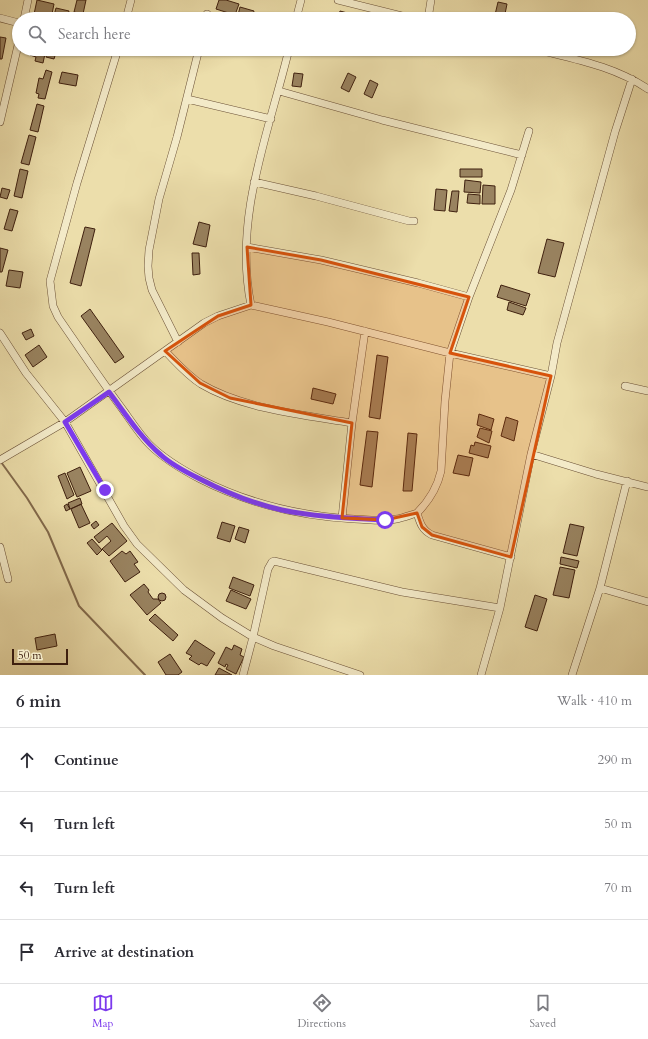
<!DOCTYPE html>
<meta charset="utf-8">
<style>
:root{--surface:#fff;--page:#f2f2f3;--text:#2b2b33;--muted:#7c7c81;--line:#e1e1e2;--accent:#7c3aed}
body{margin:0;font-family:Cardo,serif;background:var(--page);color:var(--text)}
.scale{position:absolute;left:12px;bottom:10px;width:56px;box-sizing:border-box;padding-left:4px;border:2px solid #3f200f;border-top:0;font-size:11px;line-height:14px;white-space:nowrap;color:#3f200f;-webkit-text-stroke:3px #f3eac8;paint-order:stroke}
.stop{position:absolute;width:12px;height:12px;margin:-9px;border:3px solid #7c3aed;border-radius:50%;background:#fff}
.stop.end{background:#7c3aed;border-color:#fff;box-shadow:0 1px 4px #0008}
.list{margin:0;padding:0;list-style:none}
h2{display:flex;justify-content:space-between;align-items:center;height:52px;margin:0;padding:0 16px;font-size:17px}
h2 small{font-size:13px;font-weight:400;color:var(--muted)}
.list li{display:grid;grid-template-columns:26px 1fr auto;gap:12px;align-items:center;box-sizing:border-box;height:64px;padding:0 16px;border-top:1px solid var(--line)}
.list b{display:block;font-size:15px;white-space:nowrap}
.list em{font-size:13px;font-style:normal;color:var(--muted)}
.icon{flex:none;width:22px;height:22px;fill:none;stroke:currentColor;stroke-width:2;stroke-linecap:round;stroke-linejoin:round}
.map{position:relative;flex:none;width:648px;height:675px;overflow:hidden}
.search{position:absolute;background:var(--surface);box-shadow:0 1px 3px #0004;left:12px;right:12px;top:12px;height:44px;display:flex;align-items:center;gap:10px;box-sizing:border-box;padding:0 14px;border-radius:22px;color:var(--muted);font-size:15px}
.sheet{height:308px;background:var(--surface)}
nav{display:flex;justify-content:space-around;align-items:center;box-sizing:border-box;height:56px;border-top:1px solid var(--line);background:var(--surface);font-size:11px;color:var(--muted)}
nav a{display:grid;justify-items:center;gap:2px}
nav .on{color:var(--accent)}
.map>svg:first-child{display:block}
</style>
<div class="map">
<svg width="648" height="675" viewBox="0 0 648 675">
<rect width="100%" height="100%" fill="#ecdeab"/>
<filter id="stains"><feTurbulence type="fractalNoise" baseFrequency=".005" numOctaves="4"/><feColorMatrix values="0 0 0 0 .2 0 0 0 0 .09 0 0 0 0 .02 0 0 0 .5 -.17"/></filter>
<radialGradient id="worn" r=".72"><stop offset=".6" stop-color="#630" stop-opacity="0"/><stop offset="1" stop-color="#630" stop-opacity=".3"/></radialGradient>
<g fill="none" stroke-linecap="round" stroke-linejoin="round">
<path stroke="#836b4d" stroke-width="2" d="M1 462 27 498 48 532 79 606 145 675"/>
</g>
<path fill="#998360" stroke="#3f200f" d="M37 0 54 4 51 19H33Z
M77 0H86L83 14 74 12Z
M219 0H226L239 4 235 15 216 9Z
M498 2 507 4 504 19H494Z
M240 7 254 11 252 19H237Z
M56 8 69 11 67 19H53Z
M340 11 355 15 353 19H338Z
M0 37 6 38 2 59H0Z
M31 49H46L43 63 35 61 36 57 30 55Z
M52 49H57L54 59 46 57 47 53 50 54Z
M402 49H411V54L402 53Z
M46 70 52 72 45 99 38 98 39 94 36 93 39 78 43 79Z
M62 72 78 75 76 86 59 83Z
M294 73 303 74 301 87 292 86Z
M348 73 356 77 349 92 341 88Z
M370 80 378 84 372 98 364 94Z
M37 104 44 106 38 132 30 130Z
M29 135 36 137 29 165 21 163Z
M20 169 28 171 22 198 14 196Z
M460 169H482V177H460Z
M465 180 481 182 480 193 464 192Z
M483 185 495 186V204H482Z
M2 188 10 190 7 199 0 197Z
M436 189 447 190 445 211 434 210Z
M452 191H459L457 212 449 211Z
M468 194 480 195V204L467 203Z
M10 209 18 211 12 231 4 229Z
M199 222 210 225 206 247 193 244Z
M85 227 95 229 81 286 70 283Z
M547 239 564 243 555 277 538 273Z
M0 248 8 250 2 272H0Z
M192 253H199L200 274 193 275Z
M9 270 23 272 20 288 6 286Z
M501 285 530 294 526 306 497 297Z
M509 302 526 308 523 315 507 310Z
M90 309 124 357 115 363 81 316Z
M31 329 34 336 26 340 22 333Z
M39 345 47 357 33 367 25 355Z
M377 355 388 357 380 419 369 417Z
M313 388 336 394 333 404 311 399Z
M479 414 494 419 491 430 477 425Z
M506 417 518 421 514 441 501 436Z
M480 428 492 431 489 443 477 437Z
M367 431 378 432 372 487 360 485Z
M408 433 417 434 412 491H403Z
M475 442 491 446 488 458 469 453 471 445 474 446Z
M458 455 473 458 469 476 453 473Z
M80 467 91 491 77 497 67 473Z
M65 473 74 495 67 499 58 476Z
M80 498 82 504 70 509 68 503Z
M67 504 70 509 66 511 64 506Z
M81 504 90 523 79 528 71 509Z
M96 521 99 525 94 529 91 525Z
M222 522 235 526 230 542 217 538Z
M112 523 127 541 109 556 102 549 111 541 107 536 99 543 94 537Z
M570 524 584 527 577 556 563 553Z
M239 527 249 530 245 543 235 539Z
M92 539 102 550 97 555 87 543Z
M122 551 126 554 130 551 138 562 134 564 140 572 125 582 110 561Z
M561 557 579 561 577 568 560 564Z
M560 567 575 570 569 598 553 595Z
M233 577 254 585 250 596 229 588Z
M144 584 149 590 148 592 153 599H158L161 603 147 615 130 595Z
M231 590 251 599 246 609 226 601Z
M158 597a4 4 0 1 1 8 0a4 4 0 1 1-8 0Z
M535 595 547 599 537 631 525 627Z
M155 614 178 635 173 641 149 620Z
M55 634 57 646 37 650 35 638Z
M195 640 215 653 207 666 201 663 199 665 189 659 192 656 186 653Z
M234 645 242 649 240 655 244 657 236 674 226 669 228 665 226 664 225 667 218 663 226 647 232 650Z
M170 654 182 672 178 675H166L158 662Z
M219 668 232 675H215Z"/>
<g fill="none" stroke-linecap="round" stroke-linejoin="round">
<g stroke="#6a5036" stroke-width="8">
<path id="minor" d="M338 0 414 19
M0 18 19 23
M24 19 28 0
M126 19 131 0
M206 19 207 14
M296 19 301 0
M428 19 431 0
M118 49 77 183 50 281 53 306 58 317C80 349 102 382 126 414 133 424 141 436 150 445 164 459 181 469 200 479 249 504 298 516 354 519 367 519 383 522 396 519 403 518 410 515 417 513 420 523 422 530 432 535L511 557
M535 49C574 59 614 66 648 89
M279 91 382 120 522 155
M187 99 271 119
M0 122 19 41
M254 182 316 196 409 221H414
M247 247 321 260 418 283 469 297
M251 305C233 218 269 132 289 49
M0 333 26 373 65 422 124 526 137 544 184 590 222 618 253 637 274 646 360 675
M178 342 152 290 149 278 148 266 149 250 159 199 177 137 199 49
M165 351C176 362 187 375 201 384 243 409 304 415 352 423
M625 386 648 391
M531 454 596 474 648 487
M0 460 65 422 204 323 218 316 251 305 328 322 450 353 551 376
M417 513C429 501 437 489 441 471L445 401 450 353 469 297 511 190 529 131
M342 518 352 423 365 331
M0 547 8 579
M600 588 648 602
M243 675 253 637 268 569 272 562 274 561 402 592 500 608
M481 675 500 608 531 454 551 376 557 343 615 132 632 79
M572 675 600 588 627 481"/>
</g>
<use href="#minor" stroke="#f3eac8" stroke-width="7"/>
</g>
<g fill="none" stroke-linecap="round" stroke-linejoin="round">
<path stroke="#7c3aed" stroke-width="5" d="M105 490 65 422 109 392C125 413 140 437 161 455 173 466 188 473 202 480 227 493 255 504 282 510 316 517 350 518 385 520"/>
</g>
<path fill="#d7530c" fill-opacity="0.2" stroke="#d7530c" stroke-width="3" stroke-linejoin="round" d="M247 247 321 260 469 297 450 353 551 376 511 557 432 535 422 527 417 513 385 520 342 518 352 423 230 398 200 383 165 351 218 316 251 305Z"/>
<rect width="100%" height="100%" filter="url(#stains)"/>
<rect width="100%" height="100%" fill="url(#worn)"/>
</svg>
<div class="scale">50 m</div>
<div class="stop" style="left:385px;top:520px"></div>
<div class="stop end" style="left:105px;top:490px"></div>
<div class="search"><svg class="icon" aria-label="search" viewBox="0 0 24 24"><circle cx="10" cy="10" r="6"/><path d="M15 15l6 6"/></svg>Search here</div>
</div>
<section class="sheet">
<h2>6 min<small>Walk · 410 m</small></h2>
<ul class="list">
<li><svg class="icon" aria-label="ahead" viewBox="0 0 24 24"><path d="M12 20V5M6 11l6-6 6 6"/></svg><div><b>Continue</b></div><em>290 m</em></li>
<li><svg class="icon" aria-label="left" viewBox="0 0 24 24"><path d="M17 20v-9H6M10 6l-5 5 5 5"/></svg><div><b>Turn left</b></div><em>50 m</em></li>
<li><svg class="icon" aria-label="left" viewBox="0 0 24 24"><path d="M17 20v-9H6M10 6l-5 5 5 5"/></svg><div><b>Turn left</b></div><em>70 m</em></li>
<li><svg class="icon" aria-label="arrive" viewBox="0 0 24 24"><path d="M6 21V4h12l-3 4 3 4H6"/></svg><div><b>Arrive at destination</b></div></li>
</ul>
</section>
<nav>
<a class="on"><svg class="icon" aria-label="map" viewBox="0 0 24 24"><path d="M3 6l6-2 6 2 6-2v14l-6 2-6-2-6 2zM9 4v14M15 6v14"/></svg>Map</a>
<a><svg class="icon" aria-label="directions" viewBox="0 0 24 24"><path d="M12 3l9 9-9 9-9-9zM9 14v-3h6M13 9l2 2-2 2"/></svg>Directions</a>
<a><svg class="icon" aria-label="saved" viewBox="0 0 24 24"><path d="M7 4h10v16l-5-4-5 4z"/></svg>Saved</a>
</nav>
